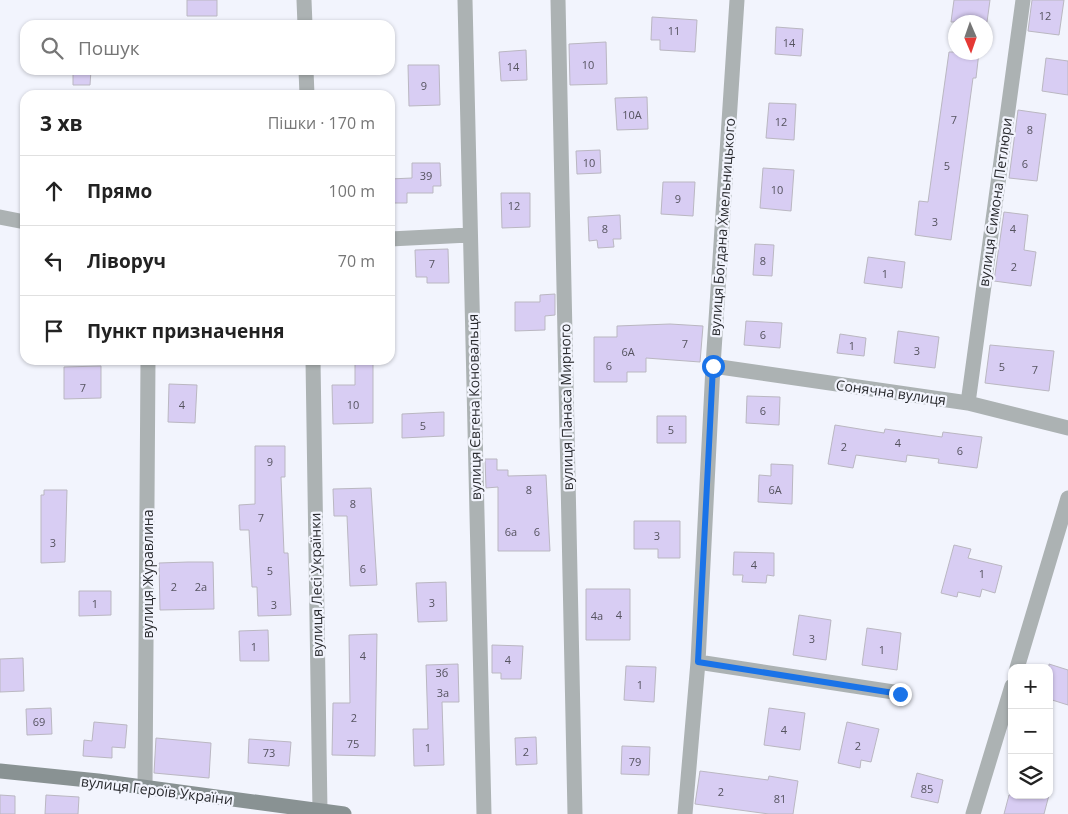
<!DOCTYPE html>
<html lang="uk">
<meta charset="utf-8">
<style>
:root{--surface:#fff;--page:#f6f6f6;--text:#222;--muted:#767676;--line:#e0e0e0}
body{margin:0;font-family:"Open Sans",sans-serif;background:var(--page);color:var(--text)}
.controls{position:absolute;right:15px;bottom:15px;display:grid;overflow:hidden;border-radius:10px;box-shadow:0 1px 4px #0004}
.controls button{width:45px;height:45px;display:grid;place-items:center;padding:0;border:0;border-bottom:1px solid var(--line);background:var(--surface);color:var(--text);font:25px sans-serif}
.compass{position:absolute;left:948px;top:15px;width:45px;height:45px;border-radius:50%;background:var(--surface);box-shadow:0 1px 4px #0004;rotate:178deg}
.stop{position:absolute;width:15px;height:15px;margin:-11px;border:4px solid #1a73e8;border-radius:50%;background:#fff}
.stop.end{background:#1a73e8;border-color:#fff;box-shadow:0 1px 5px #0008}
.list{margin:0;padding:0;list-style:none}
h2{display:flex;justify-content:space-between;align-items:center;height:65px;margin:0;padding:0 20px;font-size:21px}
h2 small{font-size:16px;font-weight:400;color:var(--muted)}
.list li{display:grid;grid-template-columns:32px 1fr auto;gap:15px;align-items:center;box-sizing:border-box;height:70px;padding:0 20px;border-top:1px solid var(--line)}
.list b{display:block;font-size:19px;white-space:nowrap}
.list em{font-size:16px;font-style:normal;color:var(--muted)}
.icon{flex:none;width:28px;height:28px;fill:none;stroke:currentColor;stroke-width:2;stroke-linecap:round;stroke-linejoin:round}
.map{position:relative;flex:none;width:1068px;height:814px;overflow:hidden}
.search{position:absolute;background:var(--surface);box-shadow:0 1px 4px #0004;left:20px;top:20px;width:375px;height:55px;display:flex;align-items:center;gap:12px;box-sizing:border-box;padding:0 18px;border-radius:15px;color:var(--muted);font-size:19px}
.panel{position:absolute;background:var(--surface);box-shadow:0 1px 4px #0004;left:20px;top:90px;width:375px;height:275px;border-radius:15px}
.map>svg:first-child{display:block}
</style>
<div class="map">
<svg width="1068" height="814" viewBox="0 0 1068 814">
<rect width="100%" height="100%" fill="#f2f4fd"/>
<path fill="#d8cdf3" stroke="#bab7c1" d="M187 0H217V16H187Z
M954 0H990L987 22H951Z
M1032 0H1064L1059 35 1028 31Z
M652 17 697 20 695 52 660 50V40H651Z
M776 27 803 29 801 56 775 54Z
M606 42 607 84 570 85 569 44Z
M526 50 527 80 501 81 499 52Z
M949 52H979L976 78H973L951 240 915 235 919 201 928 202Z
M1046 58 1068 61V95L1042 91Z
M408 65H439L440 105 409 106Z
M73 70H91L90 85H73Z
M647 97 648 129 617 130 615 98Z
M769 103 796 104 794 140 766 138Z
M1018 110 1046 114 1037 181 1009 178Z
M600 150 601 173 577 174 576 151Z
M412 163H440L441 186H433V193H407V203H390V179L412 178Z
M763 168 794 170 791 211 760 208Z
M663 182H695L693 216 661 214Z
M501 193H530V227L502 228Z
M1004 212 1028 215 1024 250 1036 252 1031 286 994 281Z
M620 215 621 239H613L614 247 598 248 597 240 589 241 588 217Z
M755 244 774 245 772 276 753 275Z
M448 249 449 283H427V277H416L415 250Z
M868 257 905 262 902 288 864 283Z
M555 294V315L545 316V330L515 331V302H540V295Z
M746 321 782 323 780 348 744 345Z
M670 324 703 326 700 362 646 358V372H627V382H594V337H617V326Z
M898 331 939 337 935 368 894 363Z
M840 334 866 338 864 356 837 353Z
M990 345 1054 351 1049 391 985 383Z
M355 360H373V423L333 424 332 385H355Z
M101 366V398L64 399V367Z
M169 384 197 385 195 423 168 422Z
M747 396 780 397 779 425 746 423Z
M444 412V436L402 438V414Z
M657 416H686V443H657Z
M835 425 884 433 885 429 942 437 943 432 982 437 977 468 938 463 939 459 907 455 906 462 856 455 853 468 828 464Z
M255 446H285V477H281L284 553H288L291 615 258 616 257 587H252L249 530H240L239 505 255 504Z
M485 459H497V470H508V476L546 475 550 551H498V487L486 488Z
M771 464 793 465 792 504 758 502 759 475 771 476Z
M371 488 377 585 350 586 347 516H334L333 489Z
M44 490H67L65 562 41 563V495H44Z
M634 521H680V558H658V549H634Z
M954 545 971 549 968 558 1002 566 995 593 982 589 980 597 958 592 957 597 941 593Z
M734 552 774 553V576L767 575 766 583 742 582 743 575H733Z
M188 562H213L214 609 160 610 159 563Z
M446 582 447 621 418 622 416 583Z
M586 589H630V640H586Z
M79 591H111V615L79 616Z
M799 615 831 620 826 660 793 655Z
M867 628 901 633 897 670 862 665Z
M268 630 269 661H240L239 631Z
M377 634 375 756 332 755 333 703H350L349 635Z
M492 645 523 646 521 679H501V673H492Z
M23 658 24 691 0 692V659Z
M458 664 459 702H442L444 765 414 766 413 729H428L426 665Z
M1049 664 1068 670V705L1049 699Z
M626 666 656 667 654 702 624 700Z
M51 708 52 734 27 735 26 709Z
M769 708 805 713 800 750 764 745Z
M94 722 127 725 125 748 112 747V758L83 756 84 740 92 741Z
M847 722 879 729 871 762 861 760 860 768 838 763Z
M536 737 537 764 516 765 515 738Z
M156 738 211 743 209 778 154 773Z
M249 739 291 742 289 766 248 763Z
M622 746 650 747 649 775 621 774Z
M700 771 768 780 769 776 798 781 793 814H769L695 804Z
M917 773 943 780 938 803 911 797Z
M0 795 15 796V814H0Z
M46 795 79 797 78 814H45Z
M1009 795H1049L1044 814H1004Z"/>
<g fill="none" stroke-linecap="round" stroke-linejoin="round">
<path stroke="#acb2b3" stroke-width="15" d="M304 0 305 25
M465 0 484 814
M558 0 575 814
M306 70 307 95
M0 217 25 222
M390 239 469 235
M313 360 320 811
M713 366 968 403 1068 428
M968 403 1023 0
M698 662 900 693
M1017 668 1068 498
M145 788 148 360
M685 814 698 662 713 366 737 0
M973 814 1012 686"/>
<path stroke="#899293" stroke-width="15" d="M0 771 98 781 344 814"/>
</g>
<g fill="none" stroke-linecap="round" stroke-linejoin="round">
<path stroke="#1a73e8" stroke-width="6" d="M713 366 698 662 900 694"/>
</g>
<g text-anchor="middle" dominant-baseline="central" stroke-width="4.5" stroke-linejoin="round" paint-order="stroke">
<g font-size="11" fill="#55535f">
<text x="1045" y="15">12</text>
<text x="674" y="30">11</text>
<text x="789" y="42">14</text>
<text x="588" y="64">10</text>
<text x="513" y="66">14</text>
<text x="424" y="85">9</text>
<text x="632" y="114">10А</text>
<text x="954" y="119">7</text>
<text x="781" y="121">12</text>
<text x="1030" y="129">8</text>
<text x="589" y="162">10</text>
<text x="1025" y="163">6</text>
<text x="947" y="165">5</text>
<text x="426" y="175">39</text>
<text x="777" y="189">10</text>
<text x="678" y="198">9</text>
<text x="514" y="205">12</text>
<text x="935" y="221">3</text>
<text x="605" y="228">8</text>
<text x="1013" y="228">4</text>
<text x="763" y="260">8</text>
<text x="432" y="263">7</text>
<text x="1014" y="266">2</text>
<text x="885" y="273">1</text>
<text x="763" y="334">6</text>
<text x="685" y="343">7</text>
<text x="852" y="345">1</text>
<text x="917" y="350">3</text>
<text x="628" y="351">6А</text>
<text x="609" y="365">6</text>
<text x="1002" y="366">5</text>
<text x="1035" y="369">7</text>
<text x="83" y="387">7</text>
<text x="182" y="404">4</text>
<text x="353" y="404">10</text>
<text x="763" y="410">6</text>
<text x="423" y="425">5</text>
<text x="671" y="429">5</text>
<text x="898" y="442">4</text>
<text x="844" y="446">2</text>
<text x="960" y="450">6</text>
<text x="270" y="461">9</text>
<text x="529" y="489">8</text>
<text x="775" y="489">6А</text>
<text x="353" y="503">8</text>
<text x="261" y="517">7</text>
<text x="511" y="531">6а</text>
<text x="537" y="531">6</text>
<text x="657" y="535">3</text>
<text x="53" y="542">3</text>
<text x="754" y="564">4</text>
<text x="363" y="568">6</text>
<text x="270" y="570">5</text>
<text x="982" y="573">1</text>
<text x="174" y="586">2</text>
<text x="201" y="586">2а</text>
<text x="432" y="602">3</text>
<text x="95" y="603">1</text>
<text x="274" y="604">3</text>
<text x="619" y="614">4</text>
<text x="597" y="615">4а</text>
<text x="812" y="638">3</text>
<text x="254" y="646">1</text>
<text x="882" y="649">1</text>
<text x="363" y="655">4</text>
<text x="508" y="659">4</text>
<text x="442" y="672">3б</text>
<text x="640" y="684">1</text>
<text x="443" y="692">3а</text>
<text x="354" y="717">2</text>
<text x="39" y="721">69</text>
<text x="784" y="729">4</text>
<text x="353" y="743">75</text>
<text x="858" y="745">2</text>
<text x="428" y="747">1</text>
<text x="526" y="751">2</text>
<text x="269" y="752">73</text>
<text x="635" y="761">79</text>
<text x="927" y="788">85</text>
<text x="721" y="791">2</text>
<text x="780" y="798">81</text>
</g>
<g font-size="14" fill="#292a2e" stroke="#f2f4fd">
<text transform="translate(995 202) rotate(-82)">вулиця Симона Петлюри</text>
<text transform="translate(722 227) rotate(-86)">вулиця Богдана Хмельницького</text>
<text transform="translate(891 392) rotate(8)">Сонячна вулиця</text>
<text transform="translate(474 407) rotate(-91)">вулиця Євгена Коновальця</text>
<text transform="translate(566 407) rotate(-91)">вулиця Панаса Мирного</text>
<text transform="translate(147 574) rotate(-90)">вулиця Журавлина</text>
<text transform="translate(316 585) rotate(-91)">вулиця Лесі Українки</text>
<text transform="translate(157 790) rotate(7)">вулиця Героїв України</text>
</g>
</g>
</svg>
<div class="controls">
<button>+</button>
<button>−</button>
<button><svg class="icon" aria-label="layers" viewBox="0 0 24 24"><path d="M12 4l9 5-9 5-9-5zM3 14l9 5 9-5"/></svg></button>
</div>
<svg class="compass" viewBox="-18 -18 36 36"><path d="M0-13l5 13h-10z" fill="#e53935"/><path d="M0 13l5-13h-10z" fill="#767676"/></svg>
<div class="stop" style="left:713px;top:366px"></div>
<div class="stop end" style="left:900px;top:694px"></div>
<div class="search"><svg class="icon" aria-label="search" viewBox="0 0 24 24"><circle cx="10" cy="10" r="6"/><path d="M15 15l6 6"/></svg>Пошук</div>
<section class="panel">
<h2>3 хв<small>Пішки · 170 m</small></h2>
<ul class="list">
<li><svg class="icon" aria-label="ahead" viewBox="0 0 24 24"><path d="M12 20V5M6 11l6-6 6 6"/></svg><div><b>Прямо</b></div><em>100 m</em></li>
<li><svg class="icon" aria-label="left" viewBox="0 0 24 24"><path d="M17 20v-9H6M10 6l-5 5 5 5"/></svg><div><b>Ліворуч</b></div><em>70 m</em></li>
<li><svg class="icon" aria-label="arrive" viewBox="0 0 24 24"><path d="M6 21V4h12l-3 4 3 4H6"/></svg><div><b>Пункт призначення</b></div></li>
</ul>
</section>
</div>
